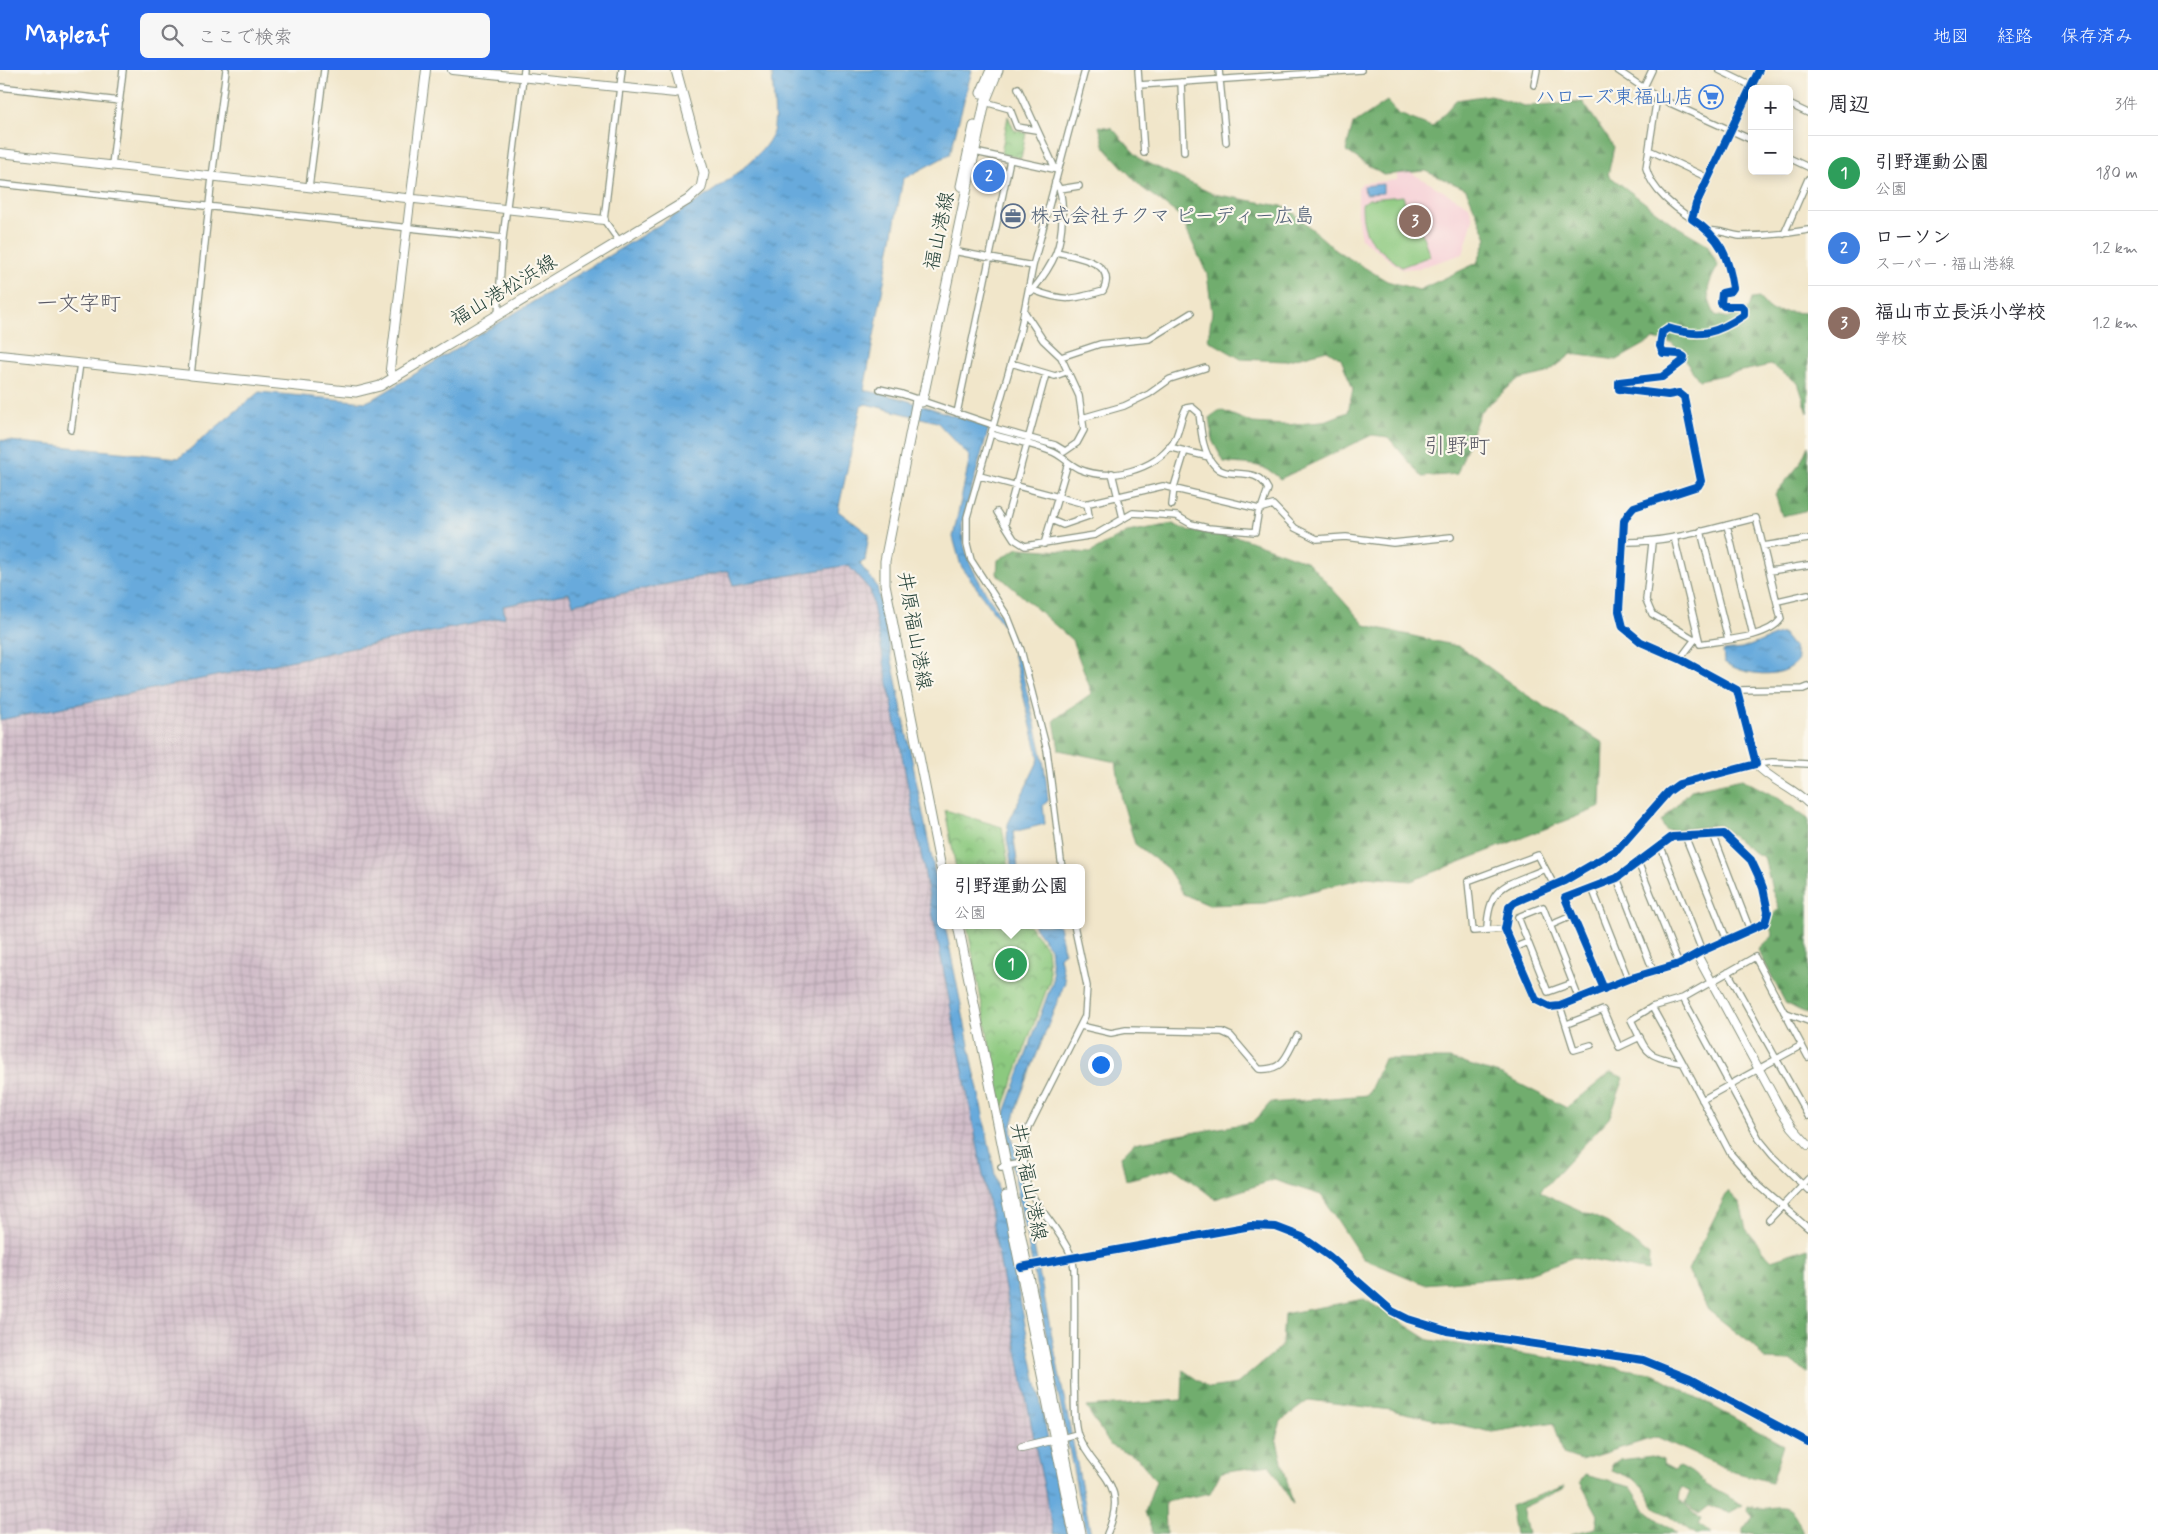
<!DOCTYPE html>
<html lang="ja">
<meta charset="utf-8">
<style>
:root{--surface:#fff;--page:#f7f7f7;--text:#2b2b33;--muted:#7c7c81;--line:#e1e1e2;--accent:#2563eb}
body{margin:0;font-family:Mynerve,"Klee One",sans-serif;background:var(--page);color:var(--text)}
.controls{position:absolute;right:15px;top:15px;display:grid;overflow:hidden;border-radius:8px;box-shadow:0 2px 12px #0003}
.controls button{width:45px;height:45px;display:grid;place-items:center;padding:0;border:0;border-bottom:1px solid var(--line);background:var(--surface);color:var(--text);font:25px sans-serif}
.you{position:absolute;left:1100px;top:994px;width:18px;height:18px;margin:-12px;border:4px solid #fff;border-radius:50%;background:#1a73e8;box-shadow:0 0 0 8px #1a73e833}
.badge{display:grid;place-items:center;width:32px;height:32px;border-radius:50%;background:var(--accent);color:#fff;font-size:16px;font-weight:700}
.pin{position:absolute;translate:-50% -50%;border:2px solid #fff;box-shadow:0 1px 5px #0006}
.popup{position:absolute;left:937px;top:794px;width:148px;height:65px;box-sizing:border-box;display:grid;place-content:center;border-radius:8px;background:var(--surface);filter:drop-shadow(0 1px 4px #0005);font-size:16px;white-space:nowrap;color:var(--muted)}
.popup b{font-size:19px;color:var(--text)}
.popup::after{content:'';position:absolute;left:50%;top:100%;margin-left:-10px;border:10px solid transparent;border-top-color:var(--surface)}
.list{margin:0;padding:0;list-style:none}
h2{display:flex;justify-content:space-between;align-items:center;height:65px;margin:0;padding:0 20px;font-size:21px}
h2 small{font-size:16px;font-weight:400;color:var(--muted)}
.list li{display:grid;grid-template-columns:32px 1fr auto;gap:15px;align-items:center;box-sizing:border-box;height:75px;padding:0 20px;border-top:1px solid var(--line)}
.list b{display:block;font-size:19px;white-space:nowrap}
.list p{margin:0;font-size:16px;white-space:nowrap;color:var(--muted)}
.list em{font-size:16px;font-style:normal;color:var(--muted)}
.icon{flex:none;width:28px;height:28px;fill:none;stroke:currentColor;stroke-width:2;stroke-linecap:round;stroke-linejoin:round}
.map{position:relative;flex:none;width:1808px;height:1464px;overflow:hidden}
header{display:flex;align-items:center;gap:30px;box-sizing:border-box;height:70px;padding:0 25px;background:var(--accent);color:#fff}
header strong{font-size:24px}
nav{display:flex;gap:28px;margin-inline-start:auto;font-size:18px}
.search{width:350px;height:45px;background:var(--page);display:flex;align-items:center;gap:12px;box-sizing:border-box;padding:0 18px;border-radius:8px;color:var(--muted);font-size:19px}
main{display:flex}
aside{flex:1;background:var(--surface)}
.map>svg:first-child{display:block}
</style>
<header>
<strong>Mapleaf</strong>
<div class="search"><svg class="icon" aria-label="search" viewBox="0 0 24 24"><circle cx="10" cy="10" r="6"/><path d="M15 15l6 6"/></svg>ここで検索</div>
<nav><a>地図</a><a>経路</a><a>保存済み</a></nav>
</header>
<main>
<div class="map">
<svg width="1808" height="1464" viewBox="0 0 1808 1464">
<defs>
<pattern id="industrial-grid" width="8" height="8" patternUnits="userSpaceOnUse" patternTransform="scale(1.25)"><rect width="8" height="8" fill="#d1bdc9"/><path d="M0 4h8M4 0v8" fill="none" stroke="#b3a3ad"/></pattern>
<pattern id="forest-firs" width="22" height="20" patternUnits="userSpaceOnUse" patternTransform="scale(1.25)"><rect width="22" height="20" fill="#71ad6e"/><path d="M5 1l3.5 6h-7zM16 11l3.5 6h-7z" fill="#5c8e5b"/></pattern>
<pattern id="park-crowns" width="20" height="18" patternUnits="userSpaceOnUse" patternTransform="scale(1.25)"><rect width="20" height="18" fill="#8cc97f"/><path d="M2 6a3 3 0 1 1 6 0M12 15a3 3 0 1 1 6 0" fill="none" stroke="#72a469"/></pattern>
<pattern id="water-ripples" width="26" height="14" patternUnits="userSpaceOnUse" patternTransform="scale(1.25)"><rect width="26" height="14" fill="#67aadc"/><path d="M2 4q2-2 4 0t4 0M15 11q2-2 4 0t4 0" fill="none" stroke="#548cb3"/></pattern>
</defs>
<rect width="100%" height="100%" fill="#fbf7ec"/>
<filter id="ink" filterUnits="userSpaceOnUse"><feTurbulence type="fractalNoise" baseFrequency=".02" numOctaves="2"/><feDisplacementMap in="SourceGraphic" scale="10" xChannelSelector="R" yChannelSelector="G"/><feConvolveMatrix kernelMatrix="1 2 1 2 8 2 1 2 1" color-interpolation-filters="sRGB"/></filter>
<filter id="wash" filterUnits="userSpaceOnUse"><feTurbulence type="fractalNoise" baseFrequency=".0096" numOctaves="4" result="noise"/><feDisplacementMap in="SourceGraphic" scale="20" xChannelSelector="R" yChannelSelector="G"/><feGaussianBlur stdDeviation="1.12" result="paint"/><feColorMatrix in="noise" values="0 0 0 0 0 0 0 0 0 0 0 0 0 0 0 0 0 1.4 0 .05"/><feComposite in="paint" operator="in"/></filter>
<g filter="url(#wash)">
<rect width="100%" height="100%" fill="#f1e6ca"/>
<path fill="#f6cfd6" d="M1408 101 1469 136 1473 149 1463 184 1419 198 1401 199 1361 168 1358 153V118L1362 113 1397 110V104Z"/>
<path fill="url(#industrial-grid)" d="M848 495 870 520 1058 1464H0V650L505 547 503 536 570 523 573 534 728 501 733 515Z"/>
<path fill="#8cc97f" stroke="#56835a" d="M1403 126 1410 146 1415 144 1430 186 1401 197C1375 174 1362 172 1362 134L1369 129Z"/>
<path fill="url(#forest-firs)" stroke="#487551" d="M1490 25 1524 36 1583 32 1614 77 1608 105 1673 154 1707 174 1718 196C1706 218 1705 223 1715 245L1729 248 1749 238 1752 229 1759 228 1771 241 1808 243V343L1798 313 1771 295 1699 310 1673 274 1654 269 1617 290 1572 284 1547 303 1517 310 1480 342 1457 404 1422 407 1388 367 1372 365 1280 409C1261 391 1249 396 1224 392L1213 372 1210 347 1220 340 1253 353 1285 355 1322 352 1348 342 1353 319 1341 289 1327 280 1285 291 1241 289 1208 270 1212 242 1207 204 1180 146 1141 117 1105 78 1099 56 1112 58 1140 89 1213 124 1287 137 1337 181 1387 211 1419 220 1477 193 1487 168 1466 119 1425 101 1383 105 1346 81 1353 54 1387 31 1399 44 1432 57 1456 30Z
M1808 376V440L1782 446 1775 424 1800 394Z
M1173 454 1186 460 1239 467 1308 492 1365 555 1461 577 1528 626 1603 673 1601 737 1411 811 1367 807 1265 833 1209 835 1183 824 1168 799 1135 774 1122 730 1116 692 1059 680 1054 650 1092 623 1072 570 997 504 998 490 1018 478 1090 483 1127 462Z
M1742 709 1778 728 1808 749V944L1786 934 1758 880 1773 866C1768 853 1769 848 1779 838L1772 820 1764 787C1746 781 1735 766 1719 755L1666 761 1661 752 1691 720Z
M1384 989H1450L1502 1005 1567 1038 1611 1002 1624 1008 1610 1047 1540 1122 1608 1153 1649 1185 1648 1201 1574 1187 1521 1206 1424 1214 1362 1188 1321 1125 1274 1110 1215 1129 1174 1098 1126 1110 1121 1087 1134 1073 1254 1052 1270 1033 1368 1025Z
M1728 1121 1740 1133 1746 1159 1771 1190 1808 1178V1304L1791 1291 1765 1290 1754 1276 1708 1240 1688 1200Z
M1364 1229 1429 1270 1652 1303 1783 1375 1771 1412 1734 1402 1657 1367 1581 1390 1563 1384 1554 1352 1492 1362 1391 1340 1309 1330 1281 1351 1276 1368 1293 1435 1270 1395 1221 1402 1210 1423 1165 1432 1166 1464H1153L1145 1442 1156 1411 1137 1387 1111 1376 1086 1337 1182 1330 1183 1300 1209 1318 1237 1314 1282 1276 1284 1244Z
M1652 1386 1663 1390V1394L1674 1400 1679 1396 1691 1402 1708 1416 1743 1435 1729 1443 1710 1435 1699 1444 1685 1433 1690 1422 1681 1417 1679 1429 1701 1449 1698 1455 1711 1464H1695L1655 1437 1643 1417 1634 1409 1612 1400V1394L1620 1390Z
M1585 1405 1631 1417 1647 1442 1677 1464H1570L1596 1458 1598 1445 1580 1412Z
M1565 1416 1563 1419 1522 1438 1528 1464H1515L1510 1436Z
M1749 1436C1779 1445 1789 1420 1803 1464H1754L1753 1462 1743 1464V1459L1753 1446 1748 1440Z"/>
<path fill="url(#park-crowns)" stroke="#56835a" d="M1008 46 1014 60 1026 63 1021 88 1001 84Z
M945 740 1002 757 1009 798H956Z
M967 855H1029L1047 878 1050 910 1002 1041Z"/>
<path fill="url(#water-ripples)" stroke="#437488" d="M772 0H972L950 84 903 109 864 320 899 328 989 357 962 453C961 499 996 530 1013 570 1020 585 1022 603 1026 618 1035 656 1046 692 1048 731L1043 735 1045 754 1013 762 1018 798H1012L1007 769 1008 754 1039 689 1011 575 1001 552 961 496 953 467 970 387 937 352 866 334 861 336 838 441 869 464 865 491 859 493 877 516 941 834V855H945L1067 1464H1054L1037 1384 870 520 848 495 733 515 728 501 573 534 569 523 503 536 505 547 0 650V370L179 388 259 322 366 332 377 327 687 138C709 124 766 87 773 62 777 49 772 15 772 0Z
M1383 114V123L1365 124 1364 116Z
M1782 563 1794 578 1798 590C1784 611 1742 605 1724 592L1723 581 1742 579Z
M1033 855H1059L1064 882 1060 887 1065 912 1019 1030 1011 1060 1091 1464H1086L1003 1048 1053 910 1050 878Z"/>
</g>
<g filter="url(#ink)">
<g fill="none" stroke-linecap="round" stroke-linejoin="round">
<g stroke="#88927f" stroke-width="8">
<path id="minor" d="M1138 0 1144 83
M1219 0 1226 72
M1617 0 1657 27 1752 70
M1719 0 1758 19
M1181 12 1184 82
M1139 15 1361 0
M1534 15 1537 0
M0 17 120 31
M1018 18 1054 96 1058 100
M1643 19 1652 0
M1657 27 1646 98C1652 121 1674 137 1692 149
M985 32 1010 39 1017 57 1036 60
M1789 34 1808 43
M1649 80 1708 108
M975 82 1058 100
M1789 88 1808 97
M112 95 123 0
M0 114 503 168
M309 117 324 0
M1060 119 1079 116
M1709 161C1718 159 1730 165 1740 166 1763 166 1785 164 1808 160
M1784 164 1808 109
M619 171 604 150 622 0
M953 181 1033 196
M1033 220C1064 232 1072 230 1103 221 1118 192 1077 187 1057 182
M1031 222C1041 210 1050 198 1056 183 1062 168 1067 124 1055 112
M1024 241 1043 270 1061 287 1079 326 1084 360 1077 373 1064 382
M498 245 503 168 524 0
M1061 287 1100 274 1149 269 1191 243
M1011 293 1055 306 1066 302
M191 305 212 107 226 0
M880 319 902 324 990 354 997 359 1055 375 1065 381
M957 343 1010 90
M1082 348 1124 336 1149 324 1170 309 1205 298
M71 360 80 293
M991 364C1011 370 1032 374 1050 381 1062 385 1068 394 1079 399 1110 412 1154 400 1173 373 1180 362 1179 351 1186 338L1192 337 1199 343C1201 359 1202 382 1214 395 1228 412 1255 393 1268 419L1261 439
M1169 377 1209 387
M1112 403 1123 448
M980 406 1085 434 1163 416 1259 439 1273 435 1295 458 1317 469 1346 467 1393 473 1451 467
M1172 435 1174 417 1185 381
M997 442 1014 469 1025 476 1095 465 1133 443 1177 446 1191 454 1208 458 1255 462 1259 439
M1051 450 1063 455 1089 446 1087 433
M1005 454 1046 304
M1727 455 1753 565
M1701 461 1728 569
M1623 472C1668 473 1712 458 1756 448L1781 549C1768 568 1723 570 1700 574L1674 467
M1652 473 1646 530 1652 544 1694 569
M1044 474 1068 393
M1763 476 1808 469
M1770 501 1808 495
M1778 531 1808 524
M1680 589 1696 568
M1737 620 1803 619 1808 617
M1756 694 1772 692 1808 694
M1713 764 1750 860
M1685 766 1727 870
M1661 777 1702 881
M1638 792 1679 894
M1062 798 1047 680 1021 580 1008 547 971 490 967 474V447L1020 262 1033 196 1085 0
M1617 808 1654 903
M1592 818 1628 909
M1074 855 1087 916 1085 946 1029 1057C1008 1126 1048 1134 1072 1187L1074 1198C1075 1237 1074 1277 1074 1316 1075 1331 1073 1351 1078 1365 1093 1405 1131 1410 1107 1464
M1551 855 1574 845
M1505 859 1473 861 1468 811 1538 785 1554 815
M1487 860C1488 814 1507 815 1545 799
M1513 878 1528 872
M1728 902 1808 1046
M1573 913 1548 922 1518 847 1543 837 1579 929
M1604 919 1565 828 1617 808 1672 767 1724 764 1751 790 1758 805 1763 818 1768 842 1765 853 1702 881 1679 894 1628 909 1560 936 1550 937 1536 930 1505 859 1509 837 1515 832 1564 811 1617 780 1668 722 1679 714 1756 694 1737 620 1680 589 1641 572 1623 557 1619 541 1624 451 1628 444 1634 437 1698 416 1701 411 1684 327 1679 323 1668 325 1619 319V312L1662 307 1683 291 1684 287 1679 284 1663 283 1660 276 1662 262 1668 258C1700 268 1716 264 1744 245V239L1741 236H1724L1721 233 1722 223 1731 221 1733 218C1728 185 1721 168 1692 149L1696 134 1759 0
M1683 928 1759 1069 1773 1086 1808 1120
M1560 936 1574 980 1591 975
M1652 937 1683 993
M1784 942 1808 951
M1567 954 1603 940 1619 977 1640 967
M1081 956 1111 963 1126 960 1222 962 1231 966 1259 999C1284 1001 1286 986 1297 966
M1808 987 1755 887 1683 928 1652 937 1631 950C1649 985 1643 985 1683 993L1730 1083 1757 1114 1808 1158
M1702 1030 1802 975
M1001 1097 1022 1093
M1769 1150 1808 1109
M1062 1368 1077 1364"/>
</g>
<g stroke="#88927f" stroke-width="10">
<path id="tertiary" d="M452 0 675 23 682 21
M0 83 604 150
M0 285 191 305
M394 308 390 299 426 0
M1756 694C1771 711 1792 717 1808 733
M1697 885 1782 1042 1792 1057 1808 1075
M1023 1197 1251 1156 1276 1157 1302 1167 1329 1186 1392 1241 1408 1249 1447 1261 1643 1290 1690 1309 1808 1372
M1022 1377 1060 1368"/>
</g>
<g stroke="#88927f" stroke-width="11">
<path id="secondary" d="M981 23 991 0
M961 116 974 56
M191 305 356 322 380 316 688 130 701 118 704 103 676 0
M922 332 985 32 998 0"/>
</g>
<g stroke="#88927f" stroke-width="11">
<path id="primary" d="M917 330 885 491V514L941 798
M958 855 1081 1464
M1006 1126 1074 1464"/>
</g>
<use href="#minor" stroke="#fff" stroke-width="5.5"/>
<use href="#tertiary" stroke="#fff" stroke-width="8"/>
<use href="#secondary" stroke="#fff" stroke-width="9"/>
<use href="#primary" stroke="#fff" stroke-width="9"/>
<g stroke="#fbf7ec" stroke-width="11">
<path id="cycleway" d="M1604 919 1565 828 1617 808 1672 767 1724 764 1751 790 1758 805 1763 818 1768 842 1765 853 1702 881 1679 894 1628 909 1560 936 1550 937 1536 930 1505 859 1509 837 1515 832 1564 811 1617 780 1668 722 1679 714 1756 694 1737 620 1680 589 1641 572 1623 557 1619 541 1624 451 1628 444 1634 437 1698 416 1701 411 1684 327 1679 323 1668 325 1619 319V312L1662 307 1683 291 1684 287 1679 284 1663 283 1660 276 1662 262 1668 258C1700 268 1716 264 1744 245V239L1741 236H1724L1721 233 1722 223 1731 221 1733 218C1728 185 1721 168 1692 149L1696 134 1759 0
M1021 1197 1251 1156 1276 1157 1302 1167 1329 1186 1392 1241 1408 1249 1447 1261 1643 1290 1690 1309 1808 1372"/>
</g>
<use href="#cycleway" stroke="#0057b8" stroke-width="8"/>
</g>
</g>
<defs>
<g id="supermarket-ring" transform="scale(1.25)"><circle r="9.5" fill="#fbf7ec" stroke="#3f7fe0" stroke-width="1.5"/><path d="M-6-5.5h2.5l.6 2H6L4.5 2H-2.5L-4.4-4H-6ZM-1.5 3.2a1.3 1.3 0 1 0 .1 0ZM3 3.2a1.3 1.3 0 1 0 .1 0Z" fill="#3f7fe0"/></g>
<g id="office-ring" transform="scale(1.25)"><circle r="9.5" fill="#fbf7ec" stroke="#5c6f8a" stroke-width="1.5"/><path d="M-6-3h4V-5.5h4V-3h4V5H-6ZM-1-4.5V-3h2v-1.5ZM-6 0V1H6V0Z" fill="#5c6f8a"/></g>
</defs>
<g fill-rule="evenodd">
<use href="#supermarket-ring" x="1711" y="27"/>
<use href="#office-ring" x="1013" y="146"/>
</g>
<g text-anchor="middle" dominant-baseline="central" stroke-width="4.5" stroke-linejoin="round" paint-order="stroke">
<g font-size="20" fill="#366cbe" stroke="#fbf7ec" text-anchor="end">
<text x="1694" y="27">ハローズ東福山店</text>
</g>
<g font-size="20" fill="#4e5e75" stroke="#fbf7ec" text-anchor="start">
<text x="1030" y="146">株式会社チクマ ピーディー広島</text>
</g>
<g font-size="20" fill="#1f3d34" stroke="#fbf7ec">
<text transform="translate(940 161) rotate(-78)">福山港線</text>
<text transform="translate(504 221) rotate(-31)">福山港松浜線</text>
<text transform="translate(914 561) rotate(80)">井原福山港線</text>
<text transform="translate(1028 1112) rotate(79)">井原福山港線</text>
</g>
<g font-size="21" fill="#5a5a65" stroke="#fbf7ec">
<text x="79" y="234">一文字町</text>
</g>
<g font-size="22" fill="#5a5a65" stroke="#fbf7ec">
<text x="1457" y="377">引野町</text>
</g>
</g>
</svg>
<div class="controls">
<button>+</button>
<button>−</button>
</div>
<div class="you"></div>
<div class="pin badge" style="left:1011px;top:894px;background:#2e9e5b">1</div>
<div class="popup"><b>引野運動公園</b>公園</div>
<div class="pin badge" style="left:989px;top:106px;background:#3f7fe0">2</div>
<div class="pin badge" style="left:1415px;top:151px;background:#8d6e63">3</div>
</div>
<aside>
<h2>周辺<small>3件</small></h2>
<ul class="list">
<li><span class="badge" style="background:#2e9e5b">1</span><div><b>引野運動公園</b><p>公園</p></div><em>180 m</em></li>
<li><span class="badge" style="background:#3f7fe0">2</span><div><b>ローソン</b><p>スーパー · 福山港線</p></div><em>1.2 km</em></li>
<li><span class="badge" style="background:#8d6e63">3</span><div><b>福山市立長浜小学校</b><p>学校</p></div><em>1.2 km</em></li>
</ul>
</aside>
</main>
